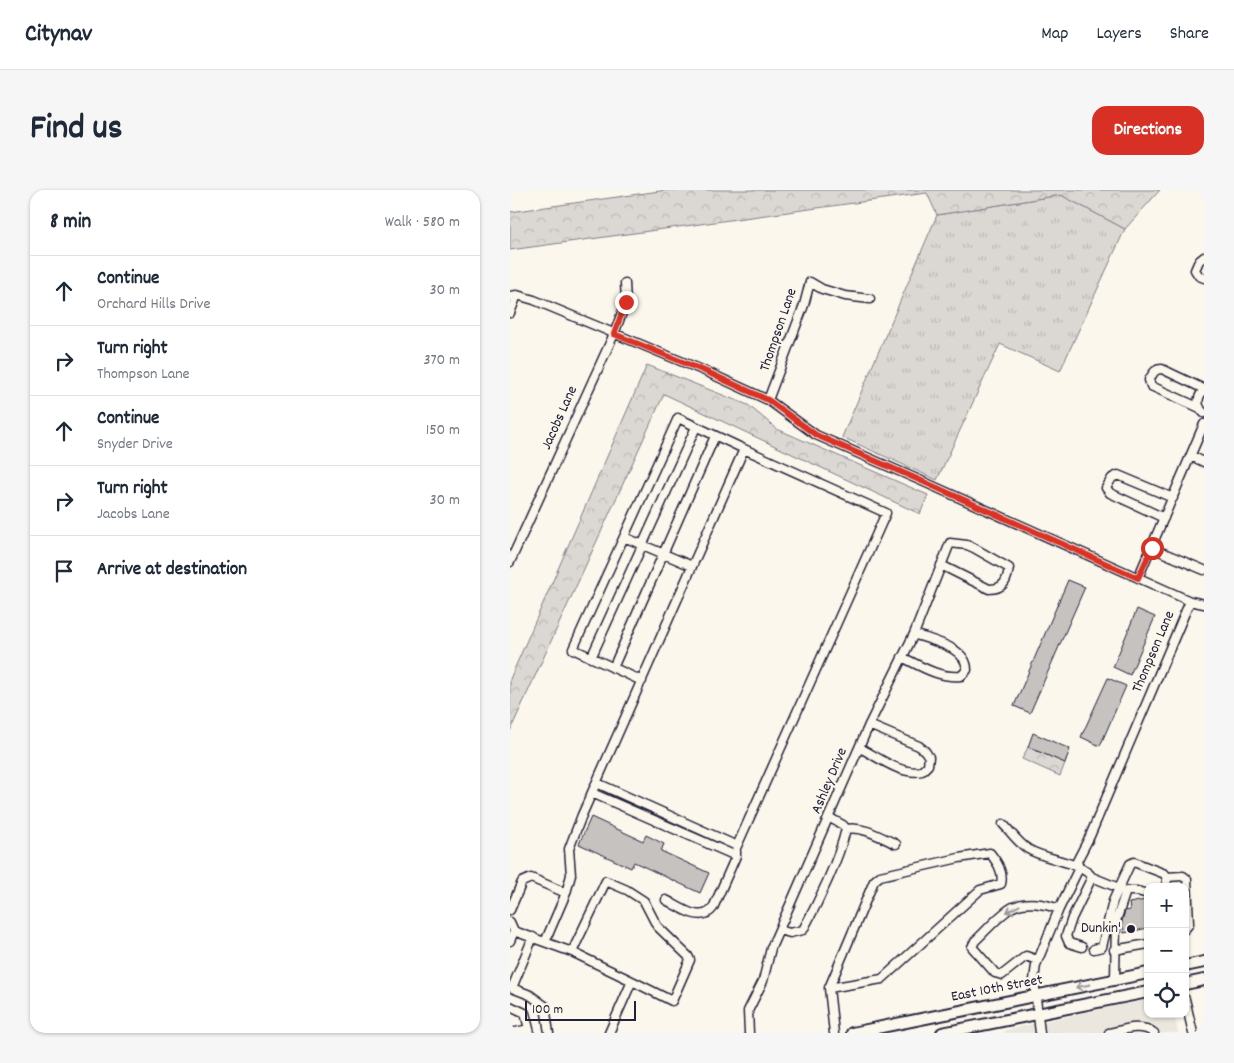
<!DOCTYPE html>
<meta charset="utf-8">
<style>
:root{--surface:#fff;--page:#f6f6f7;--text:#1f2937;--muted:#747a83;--line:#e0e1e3;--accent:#d93025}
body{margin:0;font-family:Dekko,sans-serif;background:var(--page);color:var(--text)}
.controls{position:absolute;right:15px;bottom:15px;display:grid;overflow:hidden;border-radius:10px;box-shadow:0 1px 4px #0004}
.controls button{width:45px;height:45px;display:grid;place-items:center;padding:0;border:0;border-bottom:1px solid var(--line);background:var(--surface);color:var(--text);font:25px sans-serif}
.scale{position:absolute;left:15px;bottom:12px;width:111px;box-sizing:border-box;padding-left:5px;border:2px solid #22223b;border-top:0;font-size:14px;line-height:18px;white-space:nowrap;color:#22223b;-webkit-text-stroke:4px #fbf7ec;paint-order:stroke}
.stop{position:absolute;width:15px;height:15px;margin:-11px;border:4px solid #d93025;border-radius:50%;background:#fff}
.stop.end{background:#d93025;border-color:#fff;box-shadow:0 1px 5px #0008}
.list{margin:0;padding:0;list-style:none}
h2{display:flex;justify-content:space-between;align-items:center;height:65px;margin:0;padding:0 20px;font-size:21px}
h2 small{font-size:16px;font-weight:400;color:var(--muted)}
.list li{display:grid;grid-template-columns:32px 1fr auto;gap:15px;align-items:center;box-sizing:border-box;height:70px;padding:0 20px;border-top:1px solid var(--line)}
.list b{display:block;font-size:19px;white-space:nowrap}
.list p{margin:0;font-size:16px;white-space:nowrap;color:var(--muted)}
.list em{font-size:16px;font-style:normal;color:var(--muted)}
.icon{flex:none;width:28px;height:28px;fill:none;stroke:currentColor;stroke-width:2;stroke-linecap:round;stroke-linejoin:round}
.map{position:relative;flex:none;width:694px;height:843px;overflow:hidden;border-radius:15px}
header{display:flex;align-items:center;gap:30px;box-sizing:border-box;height:70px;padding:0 25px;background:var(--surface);border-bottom:1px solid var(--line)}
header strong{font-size:24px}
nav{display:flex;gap:28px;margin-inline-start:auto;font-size:18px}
.intro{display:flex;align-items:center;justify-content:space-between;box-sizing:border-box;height:120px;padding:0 30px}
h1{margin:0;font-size:35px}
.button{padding:12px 22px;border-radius:15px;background:var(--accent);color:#fff;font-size:18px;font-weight:700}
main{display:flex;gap:30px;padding:0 30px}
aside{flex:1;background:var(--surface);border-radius:15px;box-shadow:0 1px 4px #0004}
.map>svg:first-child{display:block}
</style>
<header>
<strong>Citynav</strong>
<nav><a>Map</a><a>Layers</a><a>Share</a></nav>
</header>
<div class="intro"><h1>Find us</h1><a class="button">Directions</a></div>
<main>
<aside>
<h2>8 min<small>Walk · 580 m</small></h2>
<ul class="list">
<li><svg class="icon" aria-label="ahead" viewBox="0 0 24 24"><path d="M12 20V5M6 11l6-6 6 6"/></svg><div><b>Continue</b><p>Orchard Hills Drive</p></div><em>30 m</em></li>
<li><svg class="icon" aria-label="right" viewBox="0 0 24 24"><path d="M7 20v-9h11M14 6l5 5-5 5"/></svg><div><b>Turn right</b><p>Thompson Lane</p></div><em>370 m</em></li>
<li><svg class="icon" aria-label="ahead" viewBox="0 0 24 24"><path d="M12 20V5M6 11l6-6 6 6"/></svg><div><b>Continue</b><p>Snyder Drive</p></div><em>150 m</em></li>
<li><svg class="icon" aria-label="right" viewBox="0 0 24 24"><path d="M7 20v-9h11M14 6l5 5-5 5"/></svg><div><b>Turn right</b><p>Jacobs Lane</p></div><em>30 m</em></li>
<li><svg class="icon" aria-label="arrive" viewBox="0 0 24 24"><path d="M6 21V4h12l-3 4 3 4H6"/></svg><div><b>Arrive at destination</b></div></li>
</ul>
</aside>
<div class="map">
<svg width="694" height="843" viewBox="0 0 694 843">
<defs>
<pattern id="grass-tufts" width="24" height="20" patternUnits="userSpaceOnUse" patternTransform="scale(1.25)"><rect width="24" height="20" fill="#dbd8d3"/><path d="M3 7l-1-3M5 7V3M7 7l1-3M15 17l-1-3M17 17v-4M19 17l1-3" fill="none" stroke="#bcb9b6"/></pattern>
<pattern id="forest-crowns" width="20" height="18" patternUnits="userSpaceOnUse" patternTransform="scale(1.25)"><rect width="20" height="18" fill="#dbd8d3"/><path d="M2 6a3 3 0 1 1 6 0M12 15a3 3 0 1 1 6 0" fill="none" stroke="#bcb9b6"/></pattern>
</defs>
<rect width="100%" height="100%" fill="#fbf7ec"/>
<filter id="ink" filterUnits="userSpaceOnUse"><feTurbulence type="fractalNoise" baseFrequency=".02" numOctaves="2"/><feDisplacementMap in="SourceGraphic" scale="10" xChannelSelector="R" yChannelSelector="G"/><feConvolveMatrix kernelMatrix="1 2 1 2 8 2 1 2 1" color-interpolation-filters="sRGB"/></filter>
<g filter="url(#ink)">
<path fill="#ebe7df" d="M638 809V824H664L668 843H494L495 840Z"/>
<path fill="url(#grass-tufts)" stroke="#7e7d87" d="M551 5 615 39 550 181 490 154 427 290 332 247 427 25Z"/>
<path fill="url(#forest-crowns)" stroke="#7e7d87" d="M157 0H650L615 39 551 5 427 25 417 3 0 60V22Z
M137 175 238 215 267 239 418 305 410 324 154 204 0 541V489Z
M518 557 555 573 550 586 512 569Z"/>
<path fill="#c6c2c0" stroke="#22223b" d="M558 390 575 397 520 523 504 516Z
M627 419 645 427 620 485 603 477Z
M598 488 616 496 590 556 571 547Z
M523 543 560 559 555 573 518 557Z
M81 627 133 651 136 645 154 654 151 661 199 683 190 703 124 672 121 678 69 654Z
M635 710 638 722V738L614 743 612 731 615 721 620 720 619 713Z"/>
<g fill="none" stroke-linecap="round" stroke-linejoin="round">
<g stroke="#22223b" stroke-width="11">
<path id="minor" d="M694 67 689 71 685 80 689 86 694 88
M0 106 7 105 24 110 197 182 258 210
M360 109 335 106 312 99 300 92 294 115 258 210 306 245 414 292 680 411 580 646 567 671 569 678 549 719 526 775 524 790 530 843
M0 123 7 105
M694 200C687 207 686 216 694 223
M690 218 641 196 639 190C643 184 644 179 652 179L694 199
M681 266 694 272
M654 328 600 303 596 298 602 288 608 285 663 308
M114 347 182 376
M642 358 694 380
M0 372 104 144 116 112 115 93
M628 388 694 234
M680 411 694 414
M392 467C412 477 429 488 451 486L457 480C457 457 422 451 404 444
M81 468 186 237
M103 478 205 246
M132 491 63 459 168 228 234 259
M350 558C368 567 392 586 412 581L418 575 419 567 415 561 409 556 359 535
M82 603 226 666
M493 634C501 642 508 653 518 659 535 670 570 671 582 687L562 728 556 746 559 753 572 757
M336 639C354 636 370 647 386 654
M582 687 609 698
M656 687 673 686 677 689 679 734 675 739
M156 710C170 717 191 734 203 718L226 666V661
M0 720 12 692 21 688 56 703 61 685 59 659 72 625 234 259 376 323 227 656 87 593
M0 732 4 741 0 751
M269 740 280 743 293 740C308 713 329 669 336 639L333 635 320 628
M4 741 62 762 122 791 99 843
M23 747 2 798 20 805 35 816 39 843
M35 752 56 703
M584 759 592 757 603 711 620 674 624 672 655 684 657 689 656 697
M604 760 638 754
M62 762 96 691 117 700 134 711 147 736 178 766 180 770 162 811 122 791
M527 770 516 766 492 785 485 783 462 757 465 751C475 742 492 722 503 717 517 710 536 714 549 719
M605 790 606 731 616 701H627L638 704
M319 798 372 789 470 700 491 694C494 682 487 672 480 663L449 668 370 686 364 691 319 798 324 843
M675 809 683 843
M0 816 15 823 20 843
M1 843 19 839
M239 843 238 821 253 791 261 758 359 535 404 444 440 353 457 355 464 358 499 378C497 391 494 399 479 399L431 375
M599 843C613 840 631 833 644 843"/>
</g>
<g stroke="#22223b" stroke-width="14">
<path id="major" d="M675 776 694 772
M675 794 694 790
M342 843 638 783
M432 843 638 802"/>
</g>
<use href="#minor" stroke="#fbf7ec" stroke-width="8"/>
<use href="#major" stroke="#fbf7ec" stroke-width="10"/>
</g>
<defs><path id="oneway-shaft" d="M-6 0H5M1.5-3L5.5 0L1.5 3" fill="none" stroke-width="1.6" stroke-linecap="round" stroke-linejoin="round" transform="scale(1.25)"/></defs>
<g stroke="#99979c">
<use href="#oneway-shaft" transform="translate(503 719) rotate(152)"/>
<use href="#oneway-shaft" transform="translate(573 796) rotate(168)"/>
</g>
</g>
<g fill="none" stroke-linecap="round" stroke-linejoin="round" filter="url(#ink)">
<path stroke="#d93025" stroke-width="6" d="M116 112 104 144 197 182 258 210 306 245 414 292 628 388 642 358"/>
</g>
<circle fill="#22223b" stroke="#fbf7ec" stroke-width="2" cx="621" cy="739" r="5"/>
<g text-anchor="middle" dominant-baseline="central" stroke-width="4.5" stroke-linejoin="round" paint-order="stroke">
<g font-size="15" fill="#22223b" stroke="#fbf7ec">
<text transform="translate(269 140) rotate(-71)">Thompson Lane</text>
<text transform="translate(50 228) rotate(-66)">Jacobs Lane</text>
<text transform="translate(644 462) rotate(-67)">Thompson Lane</text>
<text transform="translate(320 591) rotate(-67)">Ashley Drive</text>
<text transform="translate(487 799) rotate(-11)">East 10th Street</text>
</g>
<g font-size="15" fill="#22223b" stroke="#fbf7ec" text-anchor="end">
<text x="611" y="739">Dunkin'</text>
</g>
</g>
</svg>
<div class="controls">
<button>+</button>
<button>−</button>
<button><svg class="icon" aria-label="locate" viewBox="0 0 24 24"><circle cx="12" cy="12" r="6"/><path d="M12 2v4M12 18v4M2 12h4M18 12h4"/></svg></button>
</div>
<div class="scale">100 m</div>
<div class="stop" style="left:642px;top:358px"></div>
<div class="stop end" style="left:116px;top:112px"></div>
</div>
</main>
